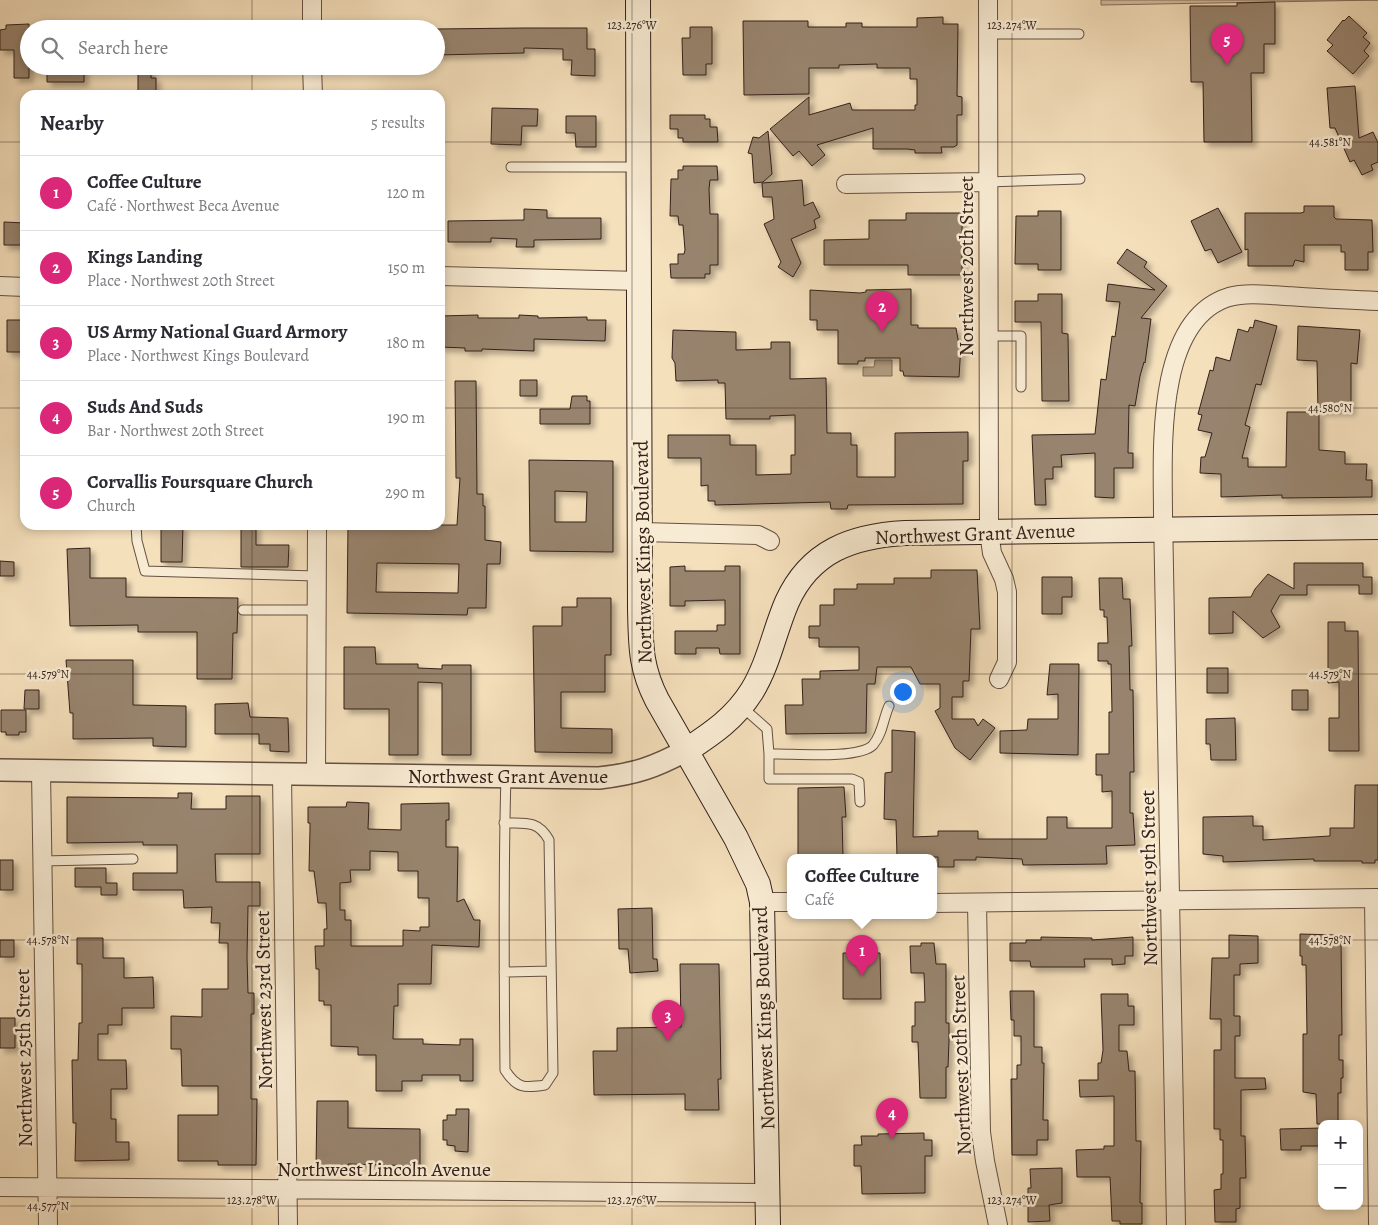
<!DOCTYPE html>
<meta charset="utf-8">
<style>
:root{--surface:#fff;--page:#f7f7f7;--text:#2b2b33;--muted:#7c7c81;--line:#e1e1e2;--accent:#db2777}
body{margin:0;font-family:Alegreya,serif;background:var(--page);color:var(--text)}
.controls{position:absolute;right:15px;bottom:15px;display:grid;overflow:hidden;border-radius:10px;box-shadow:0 2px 8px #0003}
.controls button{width:45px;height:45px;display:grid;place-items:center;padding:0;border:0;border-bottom:1px solid var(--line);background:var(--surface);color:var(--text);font:25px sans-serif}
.you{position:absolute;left:902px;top:691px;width:18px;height:18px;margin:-12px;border:4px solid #fff;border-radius:50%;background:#1a73e8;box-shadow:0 0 0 8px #1a73e833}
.badge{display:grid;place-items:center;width:32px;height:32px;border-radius:50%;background:var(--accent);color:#fff;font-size:16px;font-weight:700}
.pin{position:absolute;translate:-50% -41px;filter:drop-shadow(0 1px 2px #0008)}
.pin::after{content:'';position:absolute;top:26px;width:18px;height:15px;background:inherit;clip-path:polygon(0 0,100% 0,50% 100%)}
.popup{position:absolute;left:787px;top:854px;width:150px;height:65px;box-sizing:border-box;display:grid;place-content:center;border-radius:10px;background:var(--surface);filter:drop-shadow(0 1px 4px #0005);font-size:16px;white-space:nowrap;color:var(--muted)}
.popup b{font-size:19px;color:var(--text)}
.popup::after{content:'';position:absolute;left:50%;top:100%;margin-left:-10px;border:10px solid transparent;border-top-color:var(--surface)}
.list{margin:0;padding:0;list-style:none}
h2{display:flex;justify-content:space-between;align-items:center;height:65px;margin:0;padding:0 20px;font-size:21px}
h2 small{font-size:16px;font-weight:400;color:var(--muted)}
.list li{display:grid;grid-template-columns:32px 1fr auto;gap:15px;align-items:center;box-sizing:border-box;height:75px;padding:0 20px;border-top:1px solid var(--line)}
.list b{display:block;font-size:19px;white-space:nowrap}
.list p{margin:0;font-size:16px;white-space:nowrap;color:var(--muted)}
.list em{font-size:16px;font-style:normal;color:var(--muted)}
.icon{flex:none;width:28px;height:28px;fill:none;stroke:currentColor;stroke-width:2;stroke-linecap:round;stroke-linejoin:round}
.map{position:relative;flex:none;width:1378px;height:1225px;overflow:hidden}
.search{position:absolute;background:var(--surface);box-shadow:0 2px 8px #0003;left:20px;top:20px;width:425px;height:55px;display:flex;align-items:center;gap:12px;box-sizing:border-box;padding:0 18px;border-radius:28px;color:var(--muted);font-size:19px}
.panel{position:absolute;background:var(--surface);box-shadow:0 2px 8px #0003;left:20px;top:90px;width:425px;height:440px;border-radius:15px}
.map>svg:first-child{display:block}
</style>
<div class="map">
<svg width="1378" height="1225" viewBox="0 0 1378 1225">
<defs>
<filter id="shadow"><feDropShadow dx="4.5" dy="4.5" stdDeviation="2.5" flood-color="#0004"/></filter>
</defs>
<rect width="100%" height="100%" fill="#f5e0bc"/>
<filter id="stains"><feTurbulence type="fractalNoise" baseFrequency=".004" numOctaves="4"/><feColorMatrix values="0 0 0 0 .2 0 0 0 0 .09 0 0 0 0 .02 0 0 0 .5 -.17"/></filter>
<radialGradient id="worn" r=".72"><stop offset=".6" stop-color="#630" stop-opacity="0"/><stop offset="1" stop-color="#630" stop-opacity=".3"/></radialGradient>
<path fill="#d4bfa0" stroke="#84705c" d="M1101 0H1378L1101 5Z"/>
<path fill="#b39f85" stroke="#806c5a" d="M875 360H892V376H863V367H874Z"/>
<path fill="#98846e" stroke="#342019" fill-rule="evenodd" filter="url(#shadow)" d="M1275 2V44H1264V73H1251L1252 142H1204L1203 82H1191L1190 6H1237V3Z
M1349 16 1367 33 1363 37 1370 43 1364 51 1369 56 1353 74 1327 51 1333 45 1327 40 1343 20 1344 21Z
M943 17V24H958L957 96 962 97V115H957V145L954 147H941L942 153H915V150L907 149H873V128L817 145 825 155 812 166 799 151 793 156 770 129 809 97V115L850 103 852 110H915V105H917V79H910V68H877V64L839 65V68H809V94L744 95 743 21H808V27H846V23H862V27H917V18Z
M29 24V78H14V50H0V30L6 29V25Z
M690 27H712V64H706V75H683L682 38H690Z
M524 28H587V49H595V76L571 75 572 60H563V49L524 48V53L436 55V29Z
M47 66H84V82H47Z
M138 66H151V78H156V95H138Z
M1355 86 1359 138 1373 132 1378 143V162L1371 165 1373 170 1362 175 1354 160 1350 162 1335 128H1330L1327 88Z
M492 108 538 109 537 126H522L521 145 491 144Z
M670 115H705V119H710V127H717L718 142H683V138H678V129H670Z
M566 116H596V147H576L575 133H566Z
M768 131 772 174 763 182 754 183 752 154 748 153 753 137 759 138Z
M683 166H717L718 180H710L709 189 710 214H718V265H710V274H705V278H671L670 264H678V254H684L685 250 683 225H679L678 216H670L671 179H678V170H683Z
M802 180 804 206 813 202 820 217 814 220 816 228 791 239 801 263 793 277 778 267 781 262 764 224 774 219 772 197H763L762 183Z
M1304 206H1334V217L1336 219 1372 220 1373 252H1368V270H1345V252H1341V245H1304V262L1295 260 1293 266H1248V249L1245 250V213H1301L1304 212Z
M1218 208 1242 252 1218 263 1211 249 1205 251 1191 221Z
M524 209 547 210V218H601V239L534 240V247H516L517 239 491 238V242H448V221L524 220Z
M1038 211H1061V270H1038V264H1015L1016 216H1038Z
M906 213H962V275H908V265H824V240L869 239V220H906Z
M4 222 25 223V245H4Z
M1127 249 1147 262 1144 267 1167 286 1141 318 1151 319 1145 363 1144 362 1140 376 1135 406 1129 405 1128 453H1133V468H1114V498L1095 497V453L1061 455 1062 467H1053V479H1045L1046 505H1035L1032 435 1095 434 1101 379 1106 380 1112 336 1115 337 1120 302 1106 301 1108 284 1155 290 1117 263Z
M911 289V325H918V328H956L959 345H961L959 377 904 376 903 371H900V358H865V361H858V364H838V330H817V320H810V290L860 293 866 292V290Z
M1038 294H1062V333L1068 334 1069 401H1042L1041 322H1015V301H1038Z
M478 315V318H519V315L538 316V318L587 317V320H606L605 341 534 339V351L482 349V351H465V348L440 347V316Z
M7 320H23L25 352H7Z
M1255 320 1277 326 1261 385 1256 384 1245 425 1250 427 1242 458H1248V467H1286L1287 412H1319V450L1345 452V464H1367L1366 480H1372V497L1282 498V495L1221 497V474L1200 473 1201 457H1205L1212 433 1198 430 1202 415 1198 414 1210 370 1213 371 1216 357 1230 361 1238 329 1248 332 1250 327 1253 328Z
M1298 326 1360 330 1357 364 1351 363V411H1318L1317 361 1297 360Z
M673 330 736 332V350L771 349V342H790V379L826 378 827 433H851V445H857V477H895V433L968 432V461H963V504L848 505 847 509H831L830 502 715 505V501H708V485L701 486V458H668V435H730V445H756V475L791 474V455H795V415L770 416V419H726L725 383H718V380L676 381 675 363 672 358Z
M520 380H537V396H520Z
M455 381H476L477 494H483V506H485V540L501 542 500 564H487L486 608H468L467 615 347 613 348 525H457L460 478H456ZM377 563 459 564 458 593 376 592Z
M572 396H587V401H590V424H540V409H570Z
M529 460 613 461V552L530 551ZM555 491 587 492 586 522H555Z
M161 525H183L182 562H161Z
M241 525H256V545H289L288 567H241Z
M90 548V578H126V597L238 598 237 633H233L232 679H197V632H138V625L70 626 67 549Z
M0 561 14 562V576H0Z
M1294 563H1363V577H1372V594H1359V585H1307V595H1280L1271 611 1280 627 1263 638 1233 611V633L1209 634V598L1251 597 1255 589 1268 574 1294 589Z
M685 566V571H725V566H740V654H720L719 648H696V654H675V631H717V625H725V600L685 601V606H670V567Z
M931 570H977L980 629H971L969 681H963V697H952V719H974L978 726 983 719 995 728 970 760 955 748 935 711 940 708V684H920L911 667H877L875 684H867L866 733 786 734 785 705H803L802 679H820V671L859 670V647H819V638H809V626H820V605H834V589H857V584H894V578H931Z
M1042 577H1072V597H1062V614H1042Z
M1099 578H1122L1123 599H1130L1132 646H1129L1130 690H1133L1134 772H1130V813H1133L1135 845 1106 846 1107 864 1023 865 1022 859 976 857V860H954V867H938V857H897L896 820 884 819 885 773 892 772V730L915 732 913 837 938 836V831H978V839H1047V817H1067V828H1112V791L1102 792V775H1096V754H1109V712H1112L1111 664H1108V661H1098V643H1108L1107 617H1104V610H1100Z
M577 598H611V655H605V692H561V728L612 729V753L535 752 533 626H562V607H577Z
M1328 622H1345V631H1358L1359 751H1329V718H1339V682L1328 683Z
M344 647H375L376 664H418V668L442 669V665H471V755H442V683L418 682V755H389V709H344Z
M66 660H133V705L186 706V747L153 746V738L73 739V713H70Z
M1050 664H1079L1078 755 1000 753V731L1027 730 1028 719H1058V694L1047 695Z
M1207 668H1228V693H1207Z
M25 690H39V709H24Z
M1292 690H1308V710H1292Z
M248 703 250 717 288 718 289 752 270 751V744H259V734H215V704Z
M1 710H26V732H19V735H6V732H1Z
M1235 718 1236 760H1211L1210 744H1206V719Z
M1355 785H1378V860H1375V863H1362V861H1314V859L1223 862V856L1203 854V817L1253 816V826H1263V840L1330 836V828H1354Z
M844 787 846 817H842L843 857H798V788Z
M178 793H192L191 809H226V796H260V854H215L216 882H260V906H248L247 957 248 993H254V1014H251V1099H257L256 1165H218V1161H178V1115H218V1086H182L181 1049H171V1016L202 1017V989H228V943H219L220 923H211L212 907 184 908 183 890H133V873H177V845H143V842L67 843V797L178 798Z
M347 802 369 803 368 829 401 830V804L449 803V820H446V847H458L457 902 464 899 474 920H480L479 947 432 945 431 984H398V1006H394L393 1039H423V1044L460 1045V1039H473V1081H460V1075H422V1081H402V1091H376V1055H358V1047L331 1046V1005H324V1001H319V969H316L315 946H324V929H327L326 903H318L314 871H309L310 828V823H308V807H346ZM370 851 398 852V871H418V898H429V927H420V931L403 930V946H351V920H345V910H340V883L351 882 350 870H370Z
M0 860H13V890H0Z
M75 868H106V883H117V895H101V887H75Z
M652 908 653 959H657L658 971 630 973 628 949H619L618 909Z
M1300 934 1336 935V939H1341L1342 1035H1339V1060H1343V1078H1341V1093H1338V1124H1317L1316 1094 1303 1092V1034H1307L1306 965H1302V956H1300Z
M1229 935 1258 936V963L1240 964V975H1234V1016H1240V1036H1235V1078H1265L1266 1089 1241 1090V1136H1245L1246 1178H1240V1208L1236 1209V1222H1215L1214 1190 1221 1189V1174H1223V1140H1220V1129H1214V1050H1221V1019H1210L1212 958H1229Z
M1041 937 1092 938V940L1133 937V956H1125V964L1112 965V959H1084L1085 967H1031L1030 961H1010V943H1026V940H1041Z
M77 938H103V958H124V978L153 977 154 1008H122V1025H108V1034H98V1060H126L127 1089H111V1119H116V1142H129V1160L75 1161 76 1123H73L72 1060H78L79 1023H82V964H77Z
M0 940H14V957H0Z
M921 943H934L936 964H946V1023H949V1041L948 1067H946V1098H920L918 1042H912V1026H915V1002H925L924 973H911L910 946H921Z
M843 953H880L881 999H843Z
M680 964H719L721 1079H718L719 1110H685V1094L594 1095 593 1051H617V1028L681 1027Z
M1010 991H1034V1047H1042V1063H1044L1043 1120H1048V1140H1037V1155H1012L1011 1079H1017V1065H1021V1036H1014V1020H1011Z
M1101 994H1128V1006H1134V1025H1119V1051H1127L1129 1071H1135L1136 1141H1141L1140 1203H1142V1224H1120V1221H1112L1110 1177H1077L1076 1150 1104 1149V1146H1114V1096L1080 1097 1079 1080H1098V1063H1101L1103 1050Z
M0 1018H15V1048H0Z
M317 1101H348V1128L420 1129V1166L348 1164V1167L343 1168H316Z
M456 1109H469L468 1152 455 1151V1146L447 1145V1140H443V1120H447V1115H456Z
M1322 1128V1146H1301V1150H1281L1280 1129Z
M924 1133V1140H932V1156H925V1193L862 1194 861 1166H854V1145H862L861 1136H878V1134Z
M1062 1168V1203L1049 1205 1050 1221 1028 1222V1188H1031L1030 1169Z"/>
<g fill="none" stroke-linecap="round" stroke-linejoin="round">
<g stroke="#645042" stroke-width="11">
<path id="service" d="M988 34H1079
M511 167H636
M987 182 1080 179
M988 336H1021V387
M136 525 137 541 145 571 316 576
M243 610H316
M741 706 767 729 769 754H778C798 754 860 759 873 745 883 733 883 719 889 706
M769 754V779H852L859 782 860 802
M504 823C525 823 538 820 549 840L553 1073 545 1085C525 1088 517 1089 505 1070 504 973 503 875 506 777
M42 861 133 859
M504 972 551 971"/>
</g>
<g stroke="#645042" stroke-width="20">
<path id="minor" d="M312 0V29
M988 0 989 532 992 553 1004 579 1007 592V662L999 679
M312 66 313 95
M846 184 987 182
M440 276 640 281
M0 286 25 287
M641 532 758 535 770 541
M41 771 48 1225
M282 774 288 1225
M316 775 317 525
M1374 898 1378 1223
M762 902H791
M933 903 1378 898
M977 903 981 1132 985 1161 998 1225
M0 1187 768 1193
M1176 1225 1163 514C1163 453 1154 320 1229 297 1247 292 1268 295 1286 296 1317 298 1347 300 1378 301"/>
</g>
<g stroke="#645042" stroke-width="24">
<path id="tertiary" d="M0 770 599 778C636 774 655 767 687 750"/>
</g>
<g stroke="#342019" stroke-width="26">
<path id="secondary" d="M638 0 640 609C641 645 640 667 657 700L736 838 758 884 762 902 768 1225
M687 750C713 733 735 718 752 691 769 663 774 632 787 602 810 551 852 536 905 533L1378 527"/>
</g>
<use href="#service" stroke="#f8ebd3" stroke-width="9"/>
<use href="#minor" stroke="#f8ebd3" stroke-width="18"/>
<use href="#tertiary" stroke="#f8ebd3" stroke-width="21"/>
<use href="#secondary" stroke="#f8ebd3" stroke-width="24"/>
</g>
<path fill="none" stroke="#342019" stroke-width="1" stroke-opacity="0.45" d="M252 0V29M632 0V1225M1012 0V1225M252 66V95M0 142H25M440 142H1378M0 408H25M440 408H1378M252 525V1225M0 674H1378M0 940H1378M0 1206H1322M1359 1206H1378"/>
<g text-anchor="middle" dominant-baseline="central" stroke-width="5" stroke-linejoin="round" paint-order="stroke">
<g font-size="20" fill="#342019" stroke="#f8ebd3">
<text transform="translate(966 266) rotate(-90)">Northwest 20th Street</text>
<text transform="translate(975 534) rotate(-2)">Northwest Grant Avenue</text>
<text transform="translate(643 552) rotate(-91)">Northwest Kings Boulevard</text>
<text x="508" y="776">Northwest Grant Avenue</text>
<text transform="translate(1149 878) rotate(-91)">Northwest 19th Street</text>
<text transform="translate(264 1000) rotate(-91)">Northwest 23rd Street</text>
<text transform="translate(764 1018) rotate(-92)">Northwest Kings Boulevard</text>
<text transform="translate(24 1058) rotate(-91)">Northwest 25th Street</text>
<text transform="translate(961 1065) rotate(-92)">Northwest 20th Street</text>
<text x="384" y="1169">Northwest Lincoln Avenue</text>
</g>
</g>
<g font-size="12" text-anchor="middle" fill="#342019" stroke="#f8ebd3" stroke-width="5" stroke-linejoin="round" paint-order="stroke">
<text x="632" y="29">123.276°W</text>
<text x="1012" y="29">123.274°W</text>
<text x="1330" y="146">44.581°N</text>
<text x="1330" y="412">44.580°N</text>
<text x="48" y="678">44.579°N</text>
<text x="1330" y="678">44.579°N</text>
<text x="48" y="944">44.578°N</text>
<text x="1330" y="944">44.578°N</text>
<text x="252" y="1204">123.278°W</text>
<text x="632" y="1204">123.276°W</text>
<text x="1012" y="1204">123.274°W</text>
<text x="48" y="1210">44.577°N</text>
</g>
<rect width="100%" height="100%" filter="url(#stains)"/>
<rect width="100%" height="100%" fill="url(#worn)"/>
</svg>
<div class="controls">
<button>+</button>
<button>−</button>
</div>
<div class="you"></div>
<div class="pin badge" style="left:862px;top:976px">1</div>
<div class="popup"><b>Coffee Culture</b>Café</div>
<div class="pin badge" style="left:882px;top:332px">2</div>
<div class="pin badge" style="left:668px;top:1041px">3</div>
<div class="pin badge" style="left:892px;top:1139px">4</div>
<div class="pin badge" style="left:1227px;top:65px">5</div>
<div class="search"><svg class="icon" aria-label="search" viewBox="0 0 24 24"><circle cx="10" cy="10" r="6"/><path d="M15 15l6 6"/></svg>Search here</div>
<section class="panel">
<h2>Nearby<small>5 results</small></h2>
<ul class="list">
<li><span class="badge">1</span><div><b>Coffee Culture</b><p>Café · Northwest Beca Avenue</p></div><em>120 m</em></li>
<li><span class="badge">2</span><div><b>Kings Landing</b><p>Place · Northwest 20th Street</p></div><em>150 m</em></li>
<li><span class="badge">3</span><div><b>US Army National Guard Armory</b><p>Place · Northwest Kings Boulevard</p></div><em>180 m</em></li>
<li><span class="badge">4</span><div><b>Suds And Suds</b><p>Bar · Northwest 20th Street</p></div><em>190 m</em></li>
<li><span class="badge">5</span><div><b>Corvallis Foursquare Church</b><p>Church</p></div><em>290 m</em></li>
</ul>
</section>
</div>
